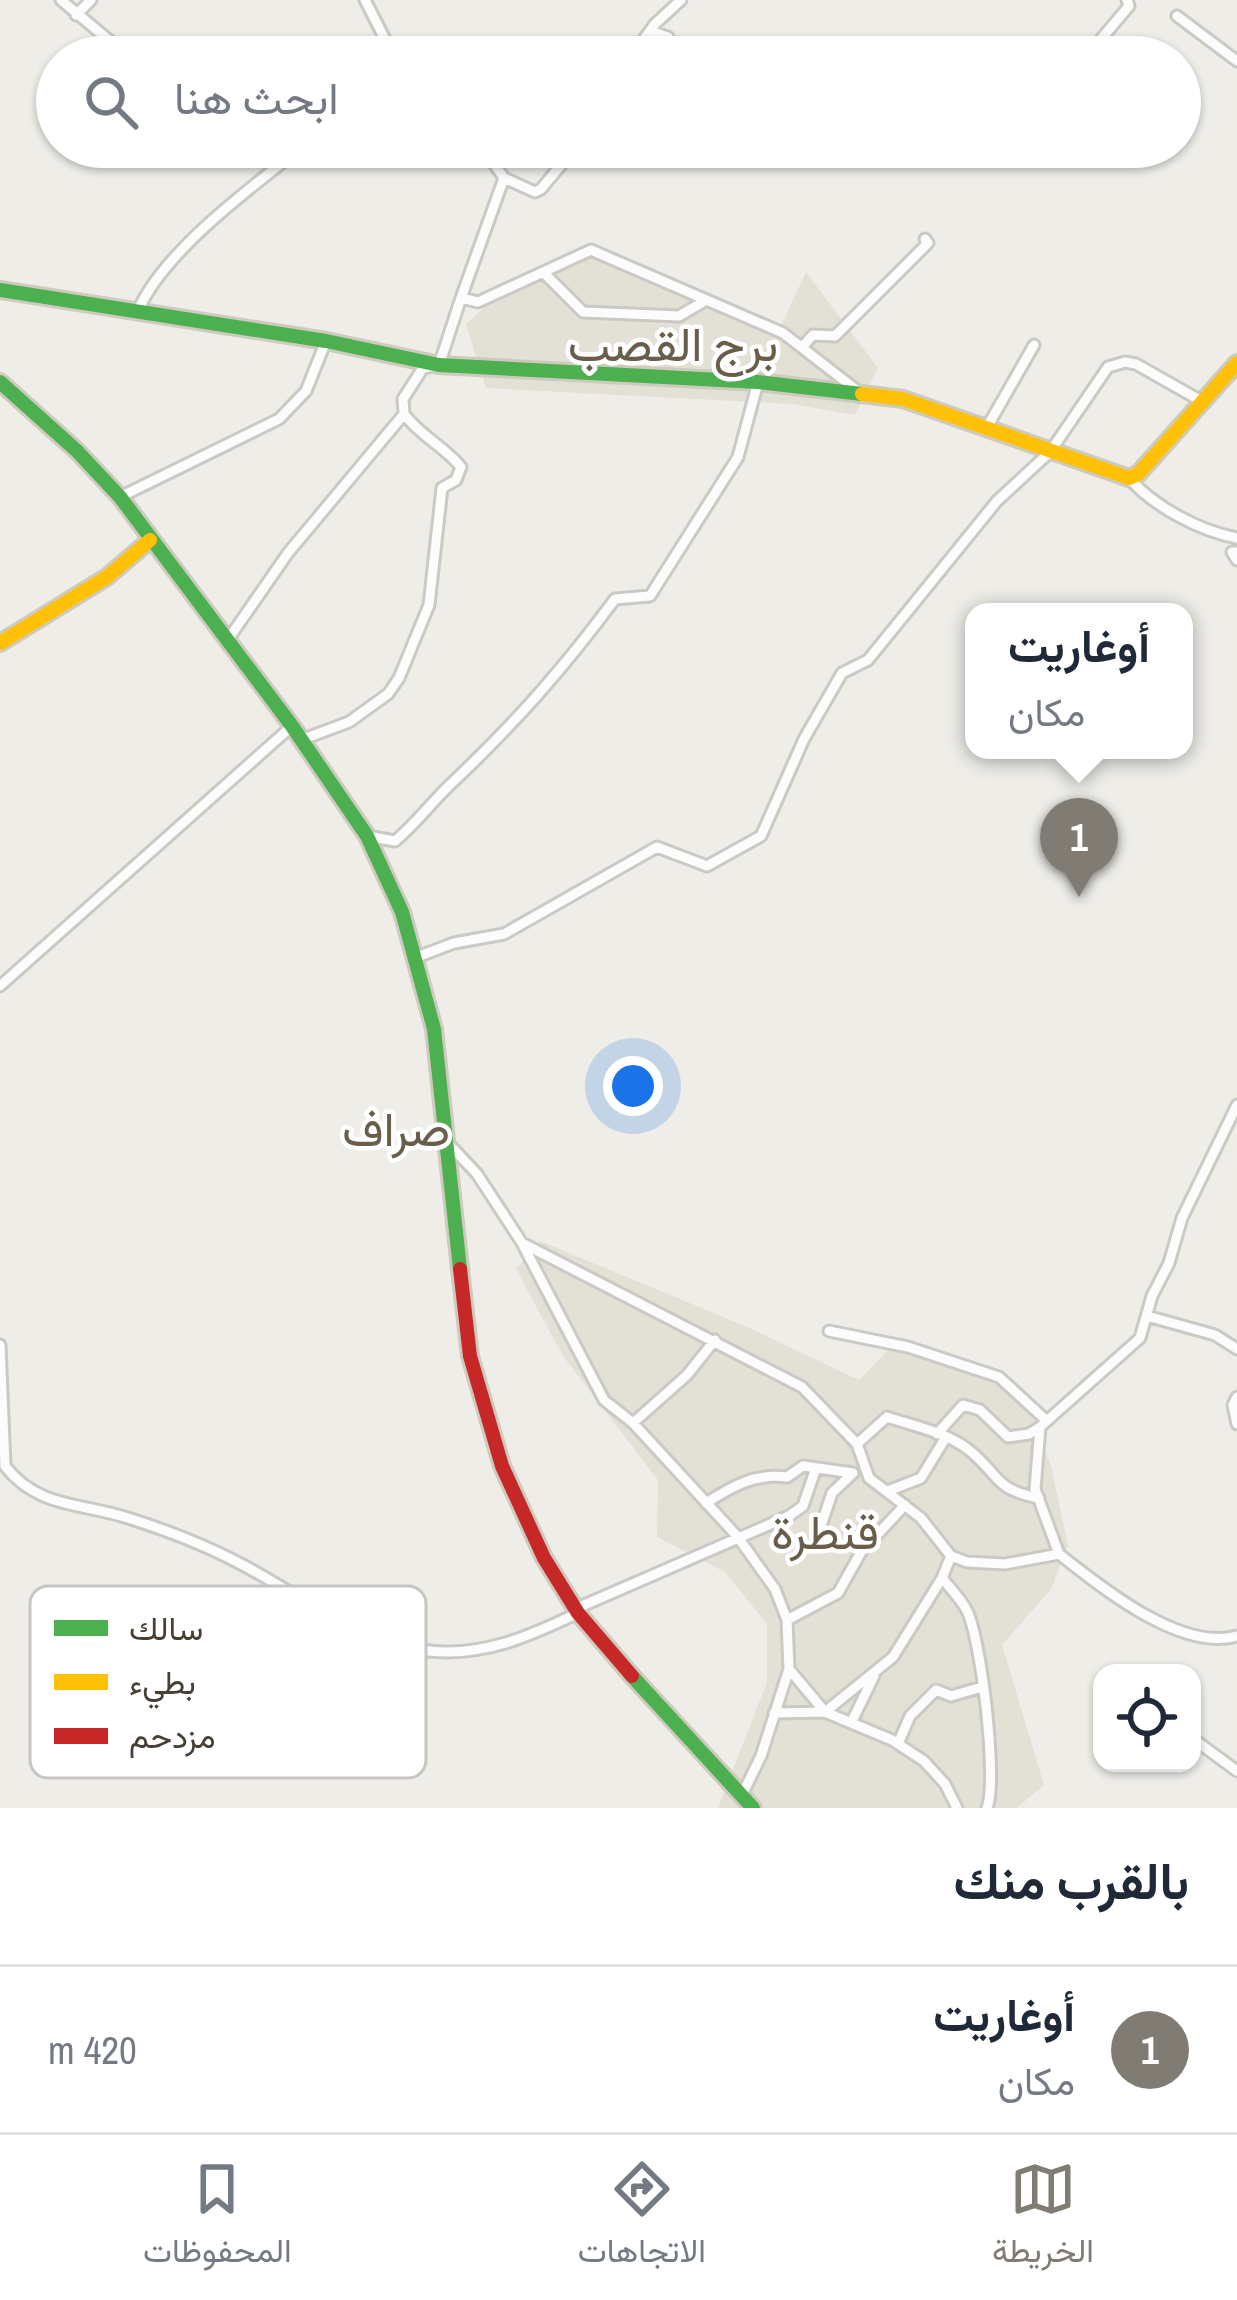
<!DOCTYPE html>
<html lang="ar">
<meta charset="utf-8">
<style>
:root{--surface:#fff;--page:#f2f2f3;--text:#1f2937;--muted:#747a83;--line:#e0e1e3;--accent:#807c73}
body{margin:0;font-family:"Archivo Narrow",Vazirmatn,sans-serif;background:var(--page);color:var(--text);direction:rtl}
.controls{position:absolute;right:36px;bottom:36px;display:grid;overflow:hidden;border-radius:24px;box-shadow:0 3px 9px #0004}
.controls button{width:108px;height:108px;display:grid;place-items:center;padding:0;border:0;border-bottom:3px solid var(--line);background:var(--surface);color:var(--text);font:60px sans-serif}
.you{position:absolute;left:633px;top:1086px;width:42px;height:42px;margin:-30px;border:9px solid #fff;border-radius:50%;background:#1a73e8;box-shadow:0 0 0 18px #1a73e833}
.badge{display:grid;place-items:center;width:78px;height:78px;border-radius:50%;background:var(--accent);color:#fff;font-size:39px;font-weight:700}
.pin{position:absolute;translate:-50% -99px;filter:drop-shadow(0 3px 6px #0008)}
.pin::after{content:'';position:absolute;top:63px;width:42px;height:36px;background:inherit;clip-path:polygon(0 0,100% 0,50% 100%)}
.popup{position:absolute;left:965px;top:603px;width:228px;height:156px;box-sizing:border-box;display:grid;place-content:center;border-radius:24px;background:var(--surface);filter:drop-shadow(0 3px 9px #0005);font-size:39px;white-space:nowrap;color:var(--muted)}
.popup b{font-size:45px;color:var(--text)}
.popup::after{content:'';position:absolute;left:50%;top:100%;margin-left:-24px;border:24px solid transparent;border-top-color:var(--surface)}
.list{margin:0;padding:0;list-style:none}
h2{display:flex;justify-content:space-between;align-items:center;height:156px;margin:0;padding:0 48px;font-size:51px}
h2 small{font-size:39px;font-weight:400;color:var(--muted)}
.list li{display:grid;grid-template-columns:78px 1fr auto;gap:36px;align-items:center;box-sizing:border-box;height:168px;padding:0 48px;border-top:3px solid var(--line)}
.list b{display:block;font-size:45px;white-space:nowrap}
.list p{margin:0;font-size:39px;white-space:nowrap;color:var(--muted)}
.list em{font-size:39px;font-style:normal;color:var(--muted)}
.icon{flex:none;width:66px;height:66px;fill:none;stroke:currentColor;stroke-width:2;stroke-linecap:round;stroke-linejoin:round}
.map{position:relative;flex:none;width:1237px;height:1808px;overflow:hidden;direction:ltr}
.search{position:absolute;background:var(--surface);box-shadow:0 3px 9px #0004;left:36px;right:36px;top:36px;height:132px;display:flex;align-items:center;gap:30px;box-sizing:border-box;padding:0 42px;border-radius:66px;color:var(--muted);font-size:45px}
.sheet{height:324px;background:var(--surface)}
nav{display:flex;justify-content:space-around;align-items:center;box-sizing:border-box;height:168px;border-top:3px solid var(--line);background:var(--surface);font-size:33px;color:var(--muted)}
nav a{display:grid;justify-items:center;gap:6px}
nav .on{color:var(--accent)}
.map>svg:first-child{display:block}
</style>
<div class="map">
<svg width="1237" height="1808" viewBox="0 0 1237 1808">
<rect width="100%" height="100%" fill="#eeede8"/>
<path fill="#e3e0d5" d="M595 248 781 326 806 272 878 368 855 415 792 404 486 388 466 324 516 279Z
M540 1241 745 1326 859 1380 890 1348 1024 1390 1051 1466 1068 1546 1051 1589 1002 1645 1044 1785 1017 1808H718L767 1682V1624L725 1572 657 1537 658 1480 563 1356 516 1269Z"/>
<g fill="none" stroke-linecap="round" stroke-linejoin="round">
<g stroke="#cbc9c4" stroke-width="15">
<path id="street" d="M61 0 129 57
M365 0 394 57
M76 15 91 0
M1177 16 1237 61
M650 31 668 37
M631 57 655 24 681 0
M1086 57 1129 6 1127 0
M504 178 535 192 541 189 576 147
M543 272 583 312 679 316 703 302
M461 298 504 178 482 147
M137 313C162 252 251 188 302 147
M803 346 813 335 835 336 928 243 925 239
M986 429 1034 345
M1129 478C1154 507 1200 531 1237 538
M120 497 279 419 306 391 326 341
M1237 552H1232L1237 560
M227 641 288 553 404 414 403 399 423 368 439 365 461 298 478 302 591 250 783 333 859 392
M301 740 349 722 388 694 399 678 429 605 442 488 456 480 461 467C444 446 420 436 404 414
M367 836 395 841C417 823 433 800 454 781 517 721 563 669 615 599L650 596 738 457 758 382
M417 957 454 943 504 934 657 847 707 866 761 836 804 739 842 673 868 660 997 501 1050 452 1108 367 1125 362 1136 364 1203 402
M0 986 292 726
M447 1142 477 1174 522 1243 802 1387 857 1444 869 1478 921 1518 951 1556 967 1562 1005 1564 1059 1554C1102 1588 1181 1652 1237 1636
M524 1247 604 1400 633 1423 737 1536 775 1589 787 1620 789 1669 761 1756 741 1797
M1147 1316 1215 1335 1237 1349
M829 1331 908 1347 999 1377 1047 1421
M0 1345 5 1466C37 1508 82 1503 128 1518 166 1530 203 1544 239 1563 301 1595 357 1643 429 1651 483 1657 530 1636 578 1613
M1237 1397 1233 1405 1237 1424
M633 1423 687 1375 715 1340
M937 1434 963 1405 980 1410 1008 1437 1029 1434 1040 1427
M857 1444 887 1417C914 1426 946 1432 969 1450 1001 1476 993 1489 1039 1498
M888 1491 921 1478 946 1437
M706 1503C733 1486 755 1473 787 1477L803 1466 853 1473
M816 1541 832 1493 853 1473
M1059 1554 1035 1489 1040 1427 1140 1338 1152 1296 1169 1263 1182 1218 1237 1105
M942 1578C950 1588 960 1598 966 1609 981 1635 998 1781 987 1808
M575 1609 789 1516 803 1506 816 1468
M787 1620 838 1593 861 1552 905 1505
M789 1669 825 1712 892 1740 924 1761 945 1784 957 1808
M774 1713 825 1712 893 1657 942 1578 951 1556
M852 1721 874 1676
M1192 1738 1237 1771
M898 1744 910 1716 936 1690 951 1696 982 1687"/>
</g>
<g stroke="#cecbbe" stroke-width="20">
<path id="fast" d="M0 290 326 341 439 365 758 382 862 394
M0 382 77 451 120 497 292 726 367 836 402 912 434 1029 460 1269
M632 1676 753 1808"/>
</g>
<g stroke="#cecbbe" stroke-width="20">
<path id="slow" d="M862 394 903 399 1129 478 1138 474 1237 363
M0 643 107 577 150 540"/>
</g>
<g stroke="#cecbbe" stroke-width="20">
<path id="jam" d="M460 1269 470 1356 502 1466 544 1558 578 1613 632 1676"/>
</g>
<use href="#street" stroke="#fcfcfc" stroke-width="9"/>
<use href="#fast" stroke="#4caf50" stroke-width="14"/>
<use href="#slow" stroke="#ffc107" stroke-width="14"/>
<use href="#jam" stroke="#c62828" stroke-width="14"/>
</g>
<g text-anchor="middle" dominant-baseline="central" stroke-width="9" stroke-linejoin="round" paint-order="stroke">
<g font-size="48" fill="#685e4b" stroke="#fff">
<text x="673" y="343">برج القصب</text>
<text x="396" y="1128">صراف</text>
<text x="825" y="1531">قنطرة</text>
</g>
</g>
<rect x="30" y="1586" width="396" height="192" rx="18" fill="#fff" stroke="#c7c5c2" stroke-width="3"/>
<rect x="54" y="1620" width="54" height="16" fill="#4caf50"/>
<rect x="54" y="1674" width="54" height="16" fill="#ffc107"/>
<rect x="54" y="1728" width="54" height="16" fill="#c62828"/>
<g font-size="33" fill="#453f34">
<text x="129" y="1640">سالك</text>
<text x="129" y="1694">بطيء</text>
<text x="129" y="1748">مزدحم</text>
</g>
</svg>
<div class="controls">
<button><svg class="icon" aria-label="locate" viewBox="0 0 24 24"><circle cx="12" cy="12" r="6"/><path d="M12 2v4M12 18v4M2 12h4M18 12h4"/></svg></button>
</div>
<div class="you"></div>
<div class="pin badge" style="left:1079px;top:897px">1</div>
<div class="popup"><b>أوغاريت</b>مكان</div>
<div class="search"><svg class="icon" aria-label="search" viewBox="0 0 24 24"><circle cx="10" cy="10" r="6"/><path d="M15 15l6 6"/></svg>ابحث هنا</div>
</div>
<section class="sheet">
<h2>بالقرب منك<small></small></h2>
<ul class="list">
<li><span class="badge">1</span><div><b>أوغاريت</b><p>مكان</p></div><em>420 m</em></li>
</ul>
</section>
<nav>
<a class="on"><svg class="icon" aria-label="map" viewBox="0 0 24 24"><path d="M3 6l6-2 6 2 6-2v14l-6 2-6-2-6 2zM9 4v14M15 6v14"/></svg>الخريطة</a>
<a><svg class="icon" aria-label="directions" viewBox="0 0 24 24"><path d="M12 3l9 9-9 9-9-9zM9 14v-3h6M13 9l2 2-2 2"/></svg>الاتجاهات</a>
<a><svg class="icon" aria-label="saved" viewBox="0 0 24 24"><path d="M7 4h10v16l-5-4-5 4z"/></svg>المحفوظات</a>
</nav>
